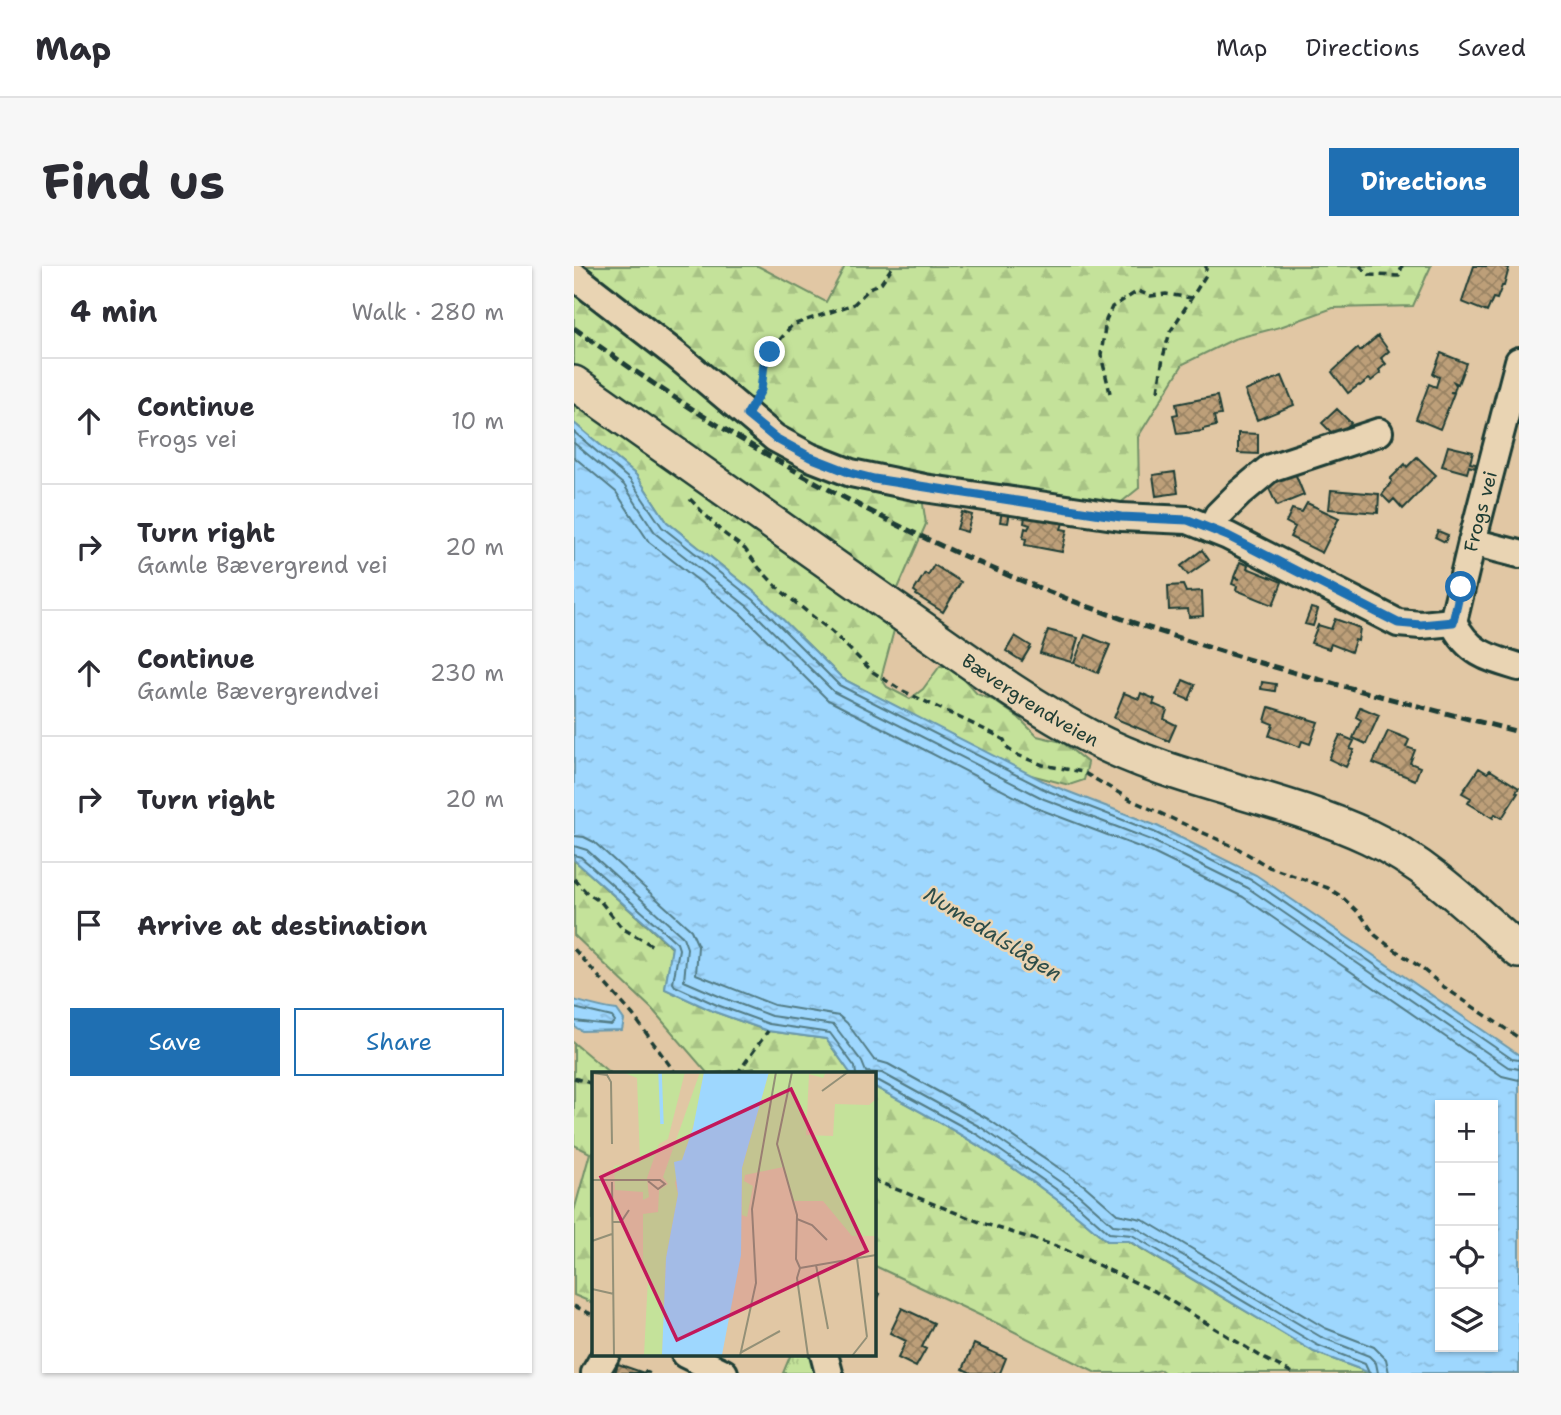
<!DOCTYPE html>
<meta charset="utf-8">
<style>
:root{--surface:#fff;--page:#f7f7f7;--text:#2b2b33;--muted:#7c7c81;--line:#e1e1e2;--accent:#1f6fb2}
body{margin:0;font-family:"Shantell Sans",sans-serif;background:var(--page);color:var(--text)}
.controls{position:absolute;right:21px;bottom:21px;display:grid;overflow:hidden;border-radius:0px;box-shadow:0 2px 5px #0004}
.controls button{width:63px;height:63px;display:grid;place-items:center;padding:0;border:0;border-bottom:2px solid var(--line);background:var(--surface);color:var(--text);font:35px sans-serif}
.stop{position:absolute;width:21px;height:21px;margin:-16px;border:5px solid #1f6fb2;border-radius:50%;background:#fff}
.stop.end{background:#1f6fb2;border-color:#fff;box-shadow:0 2px 7px #0008}
.list{margin:0;padding:0;list-style:none}
h2{display:flex;justify-content:space-between;align-items:center;height:91px;margin:0;padding:0 28px;font-size:30px}
h2 small{font-size:23px;font-weight:400;color:var(--muted)}
.list li{display:grid;grid-template-columns:46px 1fr auto;gap:21px;align-items:center;box-sizing:border-box;height:126px;padding:0 28px;border-top:2px solid var(--line)}
.list b{display:block;font-size:26px;white-space:nowrap}
.list p{margin:0;font-size:23px;white-space:nowrap;color:var(--muted)}
.list em{font-size:23px;font-style:normal;color:var(--muted)}
.actions{display:flex;gap:14px;padding:21px 28px}
.actions a{flex:1;padding:16px 0;border:2px solid var(--accent);border-radius:0px;text-align:center;font-size:24px;color:var(--accent)}
.actions .main{background:var(--accent);color:#fff}
.icon{flex:none;width:38px;height:38px;fill:none;stroke:currentColor;stroke-width:2;stroke-linecap:round;stroke-linejoin:round}
.map{position:relative;flex:none;width:945px;height:1107px;overflow:hidden;border-radius:0px}
header{display:flex;align-items:center;gap:42px;box-sizing:border-box;height:98px;padding:0 35px;background:var(--surface);border-bottom:2px solid var(--line)}
header strong{font-size:33px}
nav{display:flex;gap:38px;margin-inline-start:auto;font-size:24px}
.intro{display:flex;align-items:center;justify-content:space-between;box-sizing:border-box;height:168px;padding:0 42px}
h1{margin:0;font-size:49px}
.button{padding:18px 32px;border-radius:0px;background:var(--accent);color:#fff;font-size:24px;font-weight:700}
main{display:flex;gap:42px;padding:0 42px}
aside{flex:1;background:var(--surface);border-radius:0px;box-shadow:0 2px 5px #0004}
.map>svg:first-child{display:block}
</style>
<header>
<strong>Map</strong>
<nav><a>Map</a><a>Directions</a><a>Saved</a></nav>
</header>
<div class="intro"><h1>Find us</h1><a class="button">Directions</a></div>
<main>
<aside>
<h2>4 min<small>Walk · 280 m</small></h2>
<ul class="list">
<li><svg class="icon" aria-label="ahead" viewBox="0 0 24 24"><path d="M12 20V5M6 11l6-6 6 6"/></svg><div><b>Continue</b><p>Frogs vei</p></div><em>10 m</em></li>
<li><svg class="icon" aria-label="right" viewBox="0 0 24 24"><path d="M7 20v-9h11M14 6l5 5-5 5"/></svg><div><b>Turn right</b><p>Gamle Bævergrend vei</p></div><em>20 m</em></li>
<li><svg class="icon" aria-label="ahead" viewBox="0 0 24 24"><path d="M12 20V5M6 11l6-6 6 6"/></svg><div><b>Continue</b><p>Gamle Bævergrendvei</p></div><em>230 m</em></li>
<li><svg class="icon" aria-label="right" viewBox="0 0 24 24"><path d="M7 20v-9h11M14 6l5 5-5 5"/></svg><div><b>Turn right</b></div><em>20 m</em></li>
<li><svg class="icon" aria-label="arrive" viewBox="0 0 24 24"><path d="M6 21V4h12l-3 4 3 4H6"/></svg><div><b>Arrive at destination</b></div></li>
</ul>
<div class="actions"><a class="main">Save</a><a>Share</a></div>
</aside>
<div class="map">
<svg width="945" height="1107" viewBox="0 0 945 1107">
<defs>
<pattern id="forest-firs" width="22" height="20" patternUnits="userSpaceOnUse" patternTransform="scale(1.75)"><rect width="22" height="20" fill="#c4e29a"/><path d="M5 1l3.5 6h-7zM16 11l3.5 6h-7z" fill="#a8c385"/></pattern>
<pattern id="park-tufts" width="24" height="20" patternUnits="userSpaceOnUse" patternTransform="scale(1.75)"><rect width="24" height="20" fill="#c4e29a"/><path d="M3 7l-1-3M5 7V3M7 7l1-3M15 17l-1-3M17 17v-4M19 17l1-3" fill="none" stroke="#a8c385"/></pattern>
<pattern id="water-ripples" width="26" height="14" patternUnits="userSpaceOnUse" patternTransform="scale(1.75)"><rect width="26" height="14" fill="#9ed7fe"/><path d="M2 4q2-2 4 0t4 0M15 11q2-2 4 0t4 0" fill="none" stroke="#88b9da"/></pattern>
<pattern id="building-cross-hatch" width="8" height="8" patternUnits="userSpaceOnUse" patternTransform="scale(1.75)"><rect width="8" height="8" fill="#bd9f79"/><path d="M0 0l8 8M0 8l8-8" fill="none" stroke="#998364"/></pattern>
</defs>
<rect width="100%" height="100%" fill="#e1c7a4"/>
<filter id="ink" filterUnits="userSpaceOnUse"><feTurbulence type="fractalNoise" baseFrequency=".0143" numOctaves="2"/><feDisplacementMap in="SourceGraphic" scale="14" xChannelSelector="R" yChannelSelector="G"/><feConvolveMatrix kernelMatrix="1 2 1 2 8 2 1 2 1" color-interpolation-filters="sRGB"/></filter>
<g filter="url(#ink)">
<path fill="url(#forest-firs)" stroke="#729067" stroke-width="2" d="M0 0H184L252 36 271 0H857L839 40 759 42 706 61 660 73 609 98 564 171 565 222 545 238 348 232 352 258 322 327V357L307 412 313 421 336 433 349 423 366 400 379 401 403 428 419 434 445 452 463 470 488 476 514 497 510 514 495 519 453 508 269 413 184 329 93 256 62 209 0 157Z
M0 594 98 682 91 723 141 746 194 765 252 773 277 808H187L180 802 134 808 78 743 0 669Z
M0 777 37 808H19V1037L0 1029V945L16 887 0 879Z
M299 820C383 863 463 912 533 975H554L740 1086 796 1107H591L587 1104 574 1107H522L433 1062 299 999Z"/>
<path fill="url(#park-tufts)" stroke="#729067" stroke-width="2" d="M217 1088H244L246 1107H209Z"/>
<path fill="url(#water-ripples)" stroke="#6b99ad" stroke-width="2" fill-rule="evenodd" d="M0 157 62 209 93 256 184 329 269 413 477 519 583 560 682 609 945 789V1107H796L740 1086 555 975H533C463 912 383 864 299 820V808H277L252 773 194 765 141 746 91 723 98 681 0 594ZM866 839H919V1081H866Z
M0 734C14 738 27 742 43 744L50 754 48 764 8 765 1 761Z"/>
<g fill="none" stroke-linecap="round" stroke-linejoin="round">
<path stroke="#527b85" stroke-width="2" d="M0 166 56 214 88 261 180 334 265 419 474 525 580 566 679 615 938 793 945 794
M0 177 50 219 82 268 174 341 260 426 470 533 577 574 674 622 934 801 945 803
M0 191 42 226 75 276 167 348 254 434 465 543 573 584 669 631 928 810 945 814
M0 570 10 571 20 576 117 664 124 680 122 708 200 739 265 750 273 757 300 794 314 798 414 853 511 920 543 948 568 953 751 1062 800 1081 812 1093 815 1107
M0 580 13 584 109 671 113 682 110 715 147 731 197 750 260 759 288 796 292 806 308 807 408 862 505 929 539 959 561 961 747 1071 795 1090 802 1097 804 1107
M0 589 7 591 103 677 105 683 99 717 101 720 143 739 195 758 256 767 281 801 282 808
M0 742 38 751 41 755 37 759C24 758 12 756 0 755
M299 814 305 815 404 869 499 935 535 967 558 969 743 1079 791 1098 795 1107"/>
</g>
<path fill="url(#building-cross-hatch)" stroke="#1f3d34" stroke-width="2" d="M900 0H928L935 2 930 20H928L923 33 919 32 913 46 888 36Z
M804 70 815 85 807 92 812 98 805 104 807 107 797 115 795 113 786 120 785 119 774 127 758 106 784 82 786 85Z
M867 87 892 97 884 118 880 116 882 119 880 126H876L880 127 866 163 842 153 855 118 862 121 865 111 859 108Z
M708 110 720 139 683 154 671 125Z
M643 130 647 149 640 150 642 160 629 163V165L603 168 599 149 604 148 602 138Z
M763 143 777 157 762 171 748 157Z
M664 167 684 168V188L664 187Z
M874 180 899 186 896 197 902 198 901 202 895 200 893 207 868 200Z
M843 191 862 209 829 243 820 233 816 237 808 229 818 215 816 213 831 198 833 201Z
M601 206 604 227 582 230 579 209Z
M721 207 730 229 703 240 693 218Z
M757 224 805 228 804 247 755 243Z
M733 237 765 252 748 287 716 271 721 261 712 256 718 243 728 246Z
M428 245 436 246 434 257 426 256Z
M388 246 398 249 393 266 383 263Z
M451 250 489 257 487 263 493 264 488 286 451 279 452 273 449 272 451 262 454 263 456 259 450 257Z
M864 265 874 269 871 276 861 271Z
M628 284 635 294 614 309 607 300Z
M666 296 674 299 673 302 708 316 699 339 662 324 663 320 658 318 660 312 666 313 660 311Z
M360 299 387 316 369 346 342 329 343 327 340 325 351 307 354 309Z
M609 319 612 326 628 325 629 350 615 351 614 343 595 344 594 320Z
M737 342 744 344 739 360 731 358Z
M761 353 786 362 784 375 781 374 777 386 757 378 755 383 737 377 744 359 757 363Z
M474 364 504 372 497 396 466 387Z
M511 369 536 379 524 407 500 397Z
M441 370 457 380 448 395 432 385Z
M609 414 621 419 615 434 603 429Z
M688 416 702 418 701 425 687 423Z
M550 427 565 433 567 427 581 433 579 438 593 444 590 453 602 459 595 475 540 452Z
M695 441 744 456 736 478 728 475 726 481 695 470 699 458 691 455Z
M786 441 805 449 792 478 779 472 787 454 782 451Z
M814 465 832 472 835 474 832 481 841 484 836 497 846 501 841 514 799 497Z
M766 469 780 475 776 483 780 484 772 501 755 493Z
M905 502 913 507 916 504 945 522 942 526 944 527 928 552 921 548 919 552 894 537 897 532 888 527Z
M299 1025 306 1028 299 1042Z
M328 1042 360 1057 348 1081 352 1083 342 1101 324 1092 332 1075 316 1067Z
M400 1078 432 1092 426 1107H397L389 1103Z
M44 1098 70 1107 71 1105 76 1107H41Z"/>
<g fill="none" stroke-linecap="round" stroke-linejoin="round">
<g stroke="#1f3d34" stroke-width="32">
<g id="minor">
<path d="M0 10 102 89 201 172 236 191 277 207 350 222 547 251 614 254 654 270 824 357 847 359 879 356"/>
<path d="M637 263 644 249 666 227 696 202 805 166"/>
<path d="M898 276 945 288"/>
<path id="s1" d="M879 356 898 276 945 95"/>
<path d="M879 356C894 387 914 392 945 401"/>
<path d="M111 1088 150 1107"/>
<path d="M250 1088 255 1107"/>
<path d="M21 1107 32 1088"/>
</g>
</g>
<g stroke="#1f3d34" stroke-width="38">
<g id="major">
<path id="s2" d="M0 117C109 193 216 270 325 346 387 389 449 436 516 471 604 517 705 529 795 571 853 598 898 643 945 685"/>
</g>
</g>
<path stroke="#1f3d34" stroke-width="3.5" stroke-dasharray="7 5" stroke-linecap="butt" d="M786 0 796 9 825 10 828 0
M584 125 589 91 596 66 632 9V0
M536 127 527 89 532 54 538 41 564 25 577 30 592 28 618 32
M184 129 187 124 190 98 196 86 218 59 280 38 297 21 307 17 319 0
M116 233 148 266 171 283 185 302 206 324 258 366 299 406 327 424 420 468 430 474 434 483 443 489 469 499 509 506 557 534 665 583 695 601 754 622 768 631 787 649 801 669 815 680 846 701 870 721 945 772
M0 613 13 627 27 636 48 662 79 680
M0 683 59 749 102 808
M163 808 194 765
M0 812 19 818
M299 914 408 957 485 981 582 1026 691 1093 719 1107
M0 1040 19 1049"/>
<use href="#minor" stroke="#e9d4b3" stroke-width="26"/>
<use href="#major" stroke="#e9d4b3" stroke-width="33"/>
<path stroke="#1f3d34" stroke-width="5" stroke-dasharray="10 5" stroke-linecap="butt" d="M0 62C163 181 339 278 529 346 665 395 805 430 945 466"/>
</g>
</g>
<g fill="none" stroke-linecap="round" stroke-linejoin="round" filter="url(#ink)">
<path stroke="#1f6fb2" stroke-width="9" d="M196 86 190 98 187 124 173 149 201 172 236 191 277 207 300 213 547 251 614 254 654 270 824 357 847 359 879 356 887 321"/>
</g>
<g text-anchor="middle" dominant-baseline="central" stroke-width="5" stroke-linejoin="round" paint-order="stroke">
<g font-size="19" fill="#1f3d34" stroke="#e9d4b3">
<text stroke="none"><textPath href="#s1" startOffset="114">Frogs vei</textPath></text>
<text stroke="none"><textPath href="#s2" startOffset="556">Bævergrendveien</textPath></text>
</g>
<g font-size="21" font-style="italic" fill="#2c4c48" stroke="#e9d4b3">
<text transform="translate(419 668) rotate(32)">Numedalslågen</text>
</g>
</g>
<g transform="translate(18 806)">
<rect width="284" height="284" fill="#e1c7a4"/>
<path d="M30 0H93L76 67 67 72 55 106 57 125 51 128V120L23 118 22 94 48 90 45 6ZM108 0H112L103 48 83 111 86 122 74 186 70 283H52L56 206 51 198V142L66 140 67 118 76 112 71 105ZM177 0H234L231 6 217 2 214 63 241 64 243 32 277 33 283 28V164H260L231 129H202L191 95 153 103 152 109 161 114 155 145 150 143V96Z" fill="#c4e29a"/>
<path d="M112 0H177L150 96 149 183 130 283H70L74 186 86 122 82 90 90 88 101 56Z" fill="#9ed7fe"/>
<path fill="none" stroke="#9ed7fe" stroke-width="3.5" d="M68 0 70 52"/>
<path fill="none" stroke="#939077" stroke-width="2" d="M200 0 185 72 205 143 204 187 208 196M0 1 15 3 19 10 20 72M230 19 256 0M0 108H68L73 112 66 117 56 109M20 110 22 284M205 147 220 153 235 168M20 150H29L37 138M0 169 20 162M265 186 275 265M224 193 236 257M208 196 205 206 216 284M208 196 284 183M0 217 22 222M148 281 188 259M148 284 164 211 160 137 184 0M260 284 275 265"/>
<path fill="#c2185b" fill-opacity="0.15" stroke="#c2185b" stroke-width="3.5" d="M199 17 275 179 85 268 9 105Z"/>
<rect width="284" height="284" fill="none" stroke="#1f3d34" stroke-width="3.5"/>
</g>
</svg>
<div class="controls">
<button>+</button>
<button>−</button>
<button><svg class="icon" aria-label="locate" viewBox="0 0 24 24"><circle cx="12" cy="12" r="6"/><path d="M12 2v4M12 18v4M2 12h4M18 12h4"/></svg></button>
<button><svg class="icon" aria-label="layers" viewBox="0 0 24 24"><path d="M12 4l9 5-9 5-9-5zM3 14l9 5 9-5"/></svg></button>
</div>
<div class="stop" style="left:887px;top:321px"></div>
<div class="stop end" style="left:196px;top:86px"></div>
</div>
</main>
